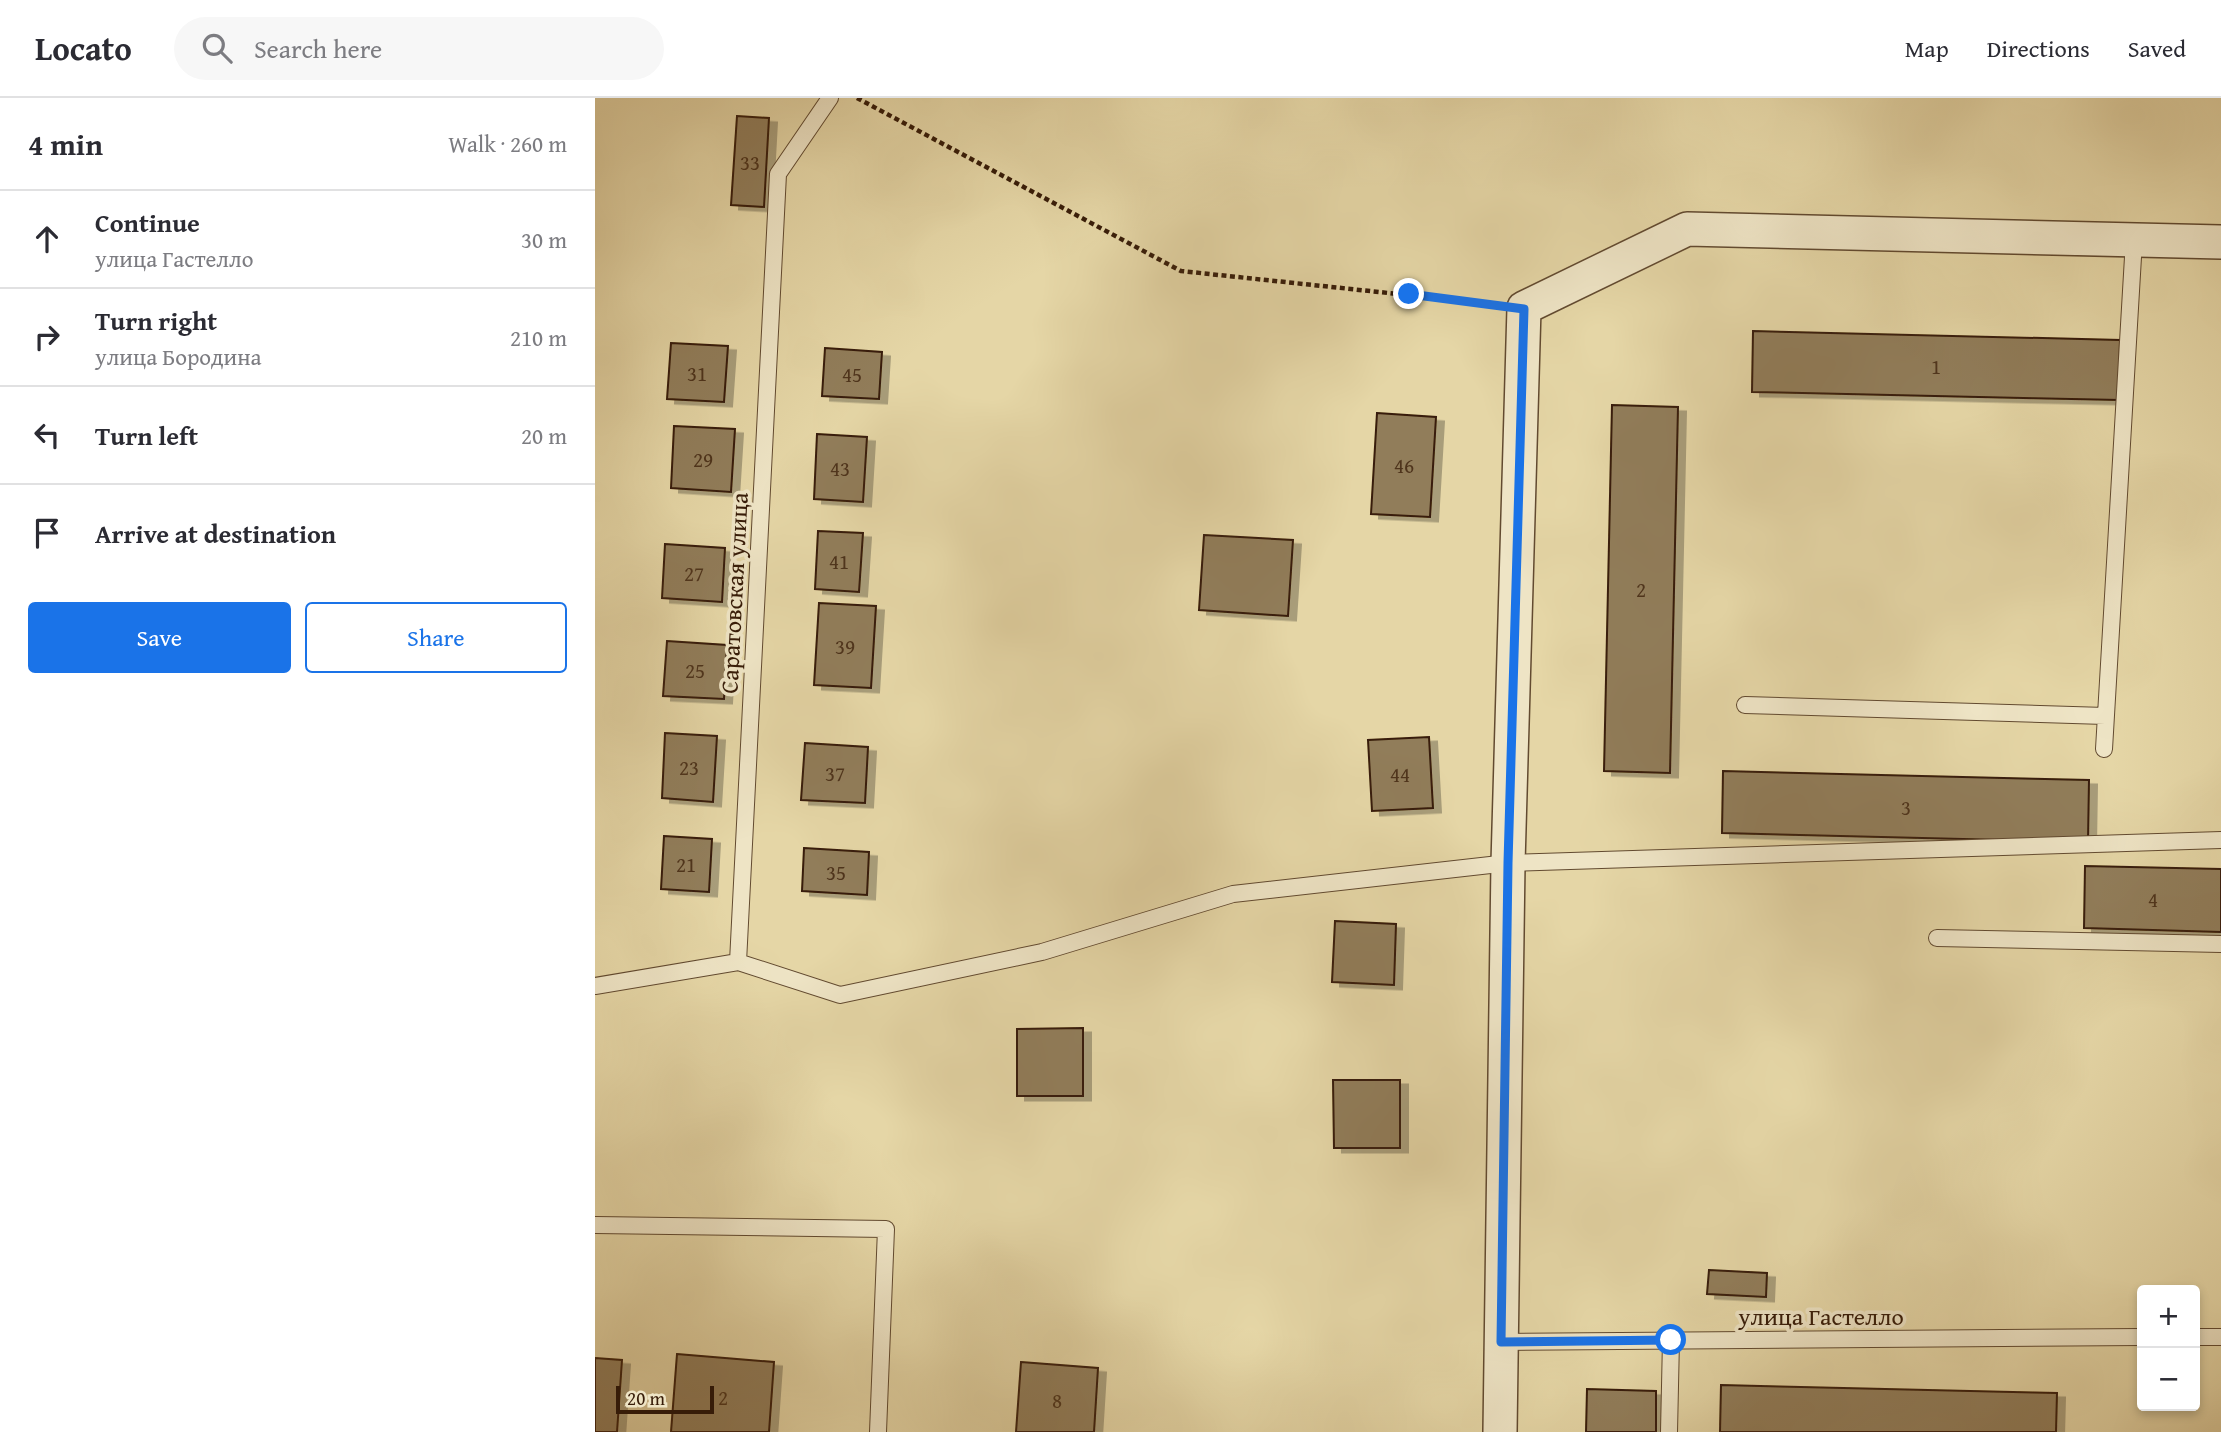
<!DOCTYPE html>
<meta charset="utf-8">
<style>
:root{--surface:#fff;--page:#f7f7f7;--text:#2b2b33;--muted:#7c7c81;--line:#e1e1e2;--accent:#1a73e8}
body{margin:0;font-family:"Gentium Book Plus",serif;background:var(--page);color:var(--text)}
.controls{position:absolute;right:21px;bottom:21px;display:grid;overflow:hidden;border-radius:7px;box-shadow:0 4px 10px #0003}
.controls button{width:63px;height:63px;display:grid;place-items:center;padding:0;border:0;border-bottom:2px solid var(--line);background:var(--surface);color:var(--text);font:35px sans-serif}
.scale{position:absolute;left:21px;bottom:18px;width:98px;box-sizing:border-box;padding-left:7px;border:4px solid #371c08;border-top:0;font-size:19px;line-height:24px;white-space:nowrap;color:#371c08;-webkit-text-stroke:5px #eee4c5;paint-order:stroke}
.stop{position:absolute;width:21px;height:21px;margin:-16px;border:5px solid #1a73e8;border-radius:50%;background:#fff}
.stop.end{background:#1a73e8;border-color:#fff;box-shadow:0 2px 7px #0008}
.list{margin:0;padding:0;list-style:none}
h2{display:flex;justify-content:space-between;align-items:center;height:91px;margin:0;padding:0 28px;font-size:30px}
h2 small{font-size:23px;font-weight:400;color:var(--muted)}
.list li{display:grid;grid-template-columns:46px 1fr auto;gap:21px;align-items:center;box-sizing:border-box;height:98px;padding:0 28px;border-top:2px solid var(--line)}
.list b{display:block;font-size:26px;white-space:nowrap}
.list p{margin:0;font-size:23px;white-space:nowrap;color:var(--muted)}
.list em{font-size:23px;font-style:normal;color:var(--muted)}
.actions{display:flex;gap:14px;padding:21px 28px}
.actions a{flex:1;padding:16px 0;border:2px solid var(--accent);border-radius:7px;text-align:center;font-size:24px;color:var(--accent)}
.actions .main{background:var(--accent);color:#fff}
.icon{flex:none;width:38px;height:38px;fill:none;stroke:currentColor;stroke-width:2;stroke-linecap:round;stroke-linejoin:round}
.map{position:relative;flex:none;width:1626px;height:1334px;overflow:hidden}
header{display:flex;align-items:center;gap:42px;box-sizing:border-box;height:98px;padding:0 35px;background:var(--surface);border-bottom:2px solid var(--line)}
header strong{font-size:33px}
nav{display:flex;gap:38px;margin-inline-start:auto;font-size:24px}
.search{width:490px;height:63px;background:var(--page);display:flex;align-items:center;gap:18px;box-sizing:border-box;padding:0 24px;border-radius:38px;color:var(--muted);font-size:26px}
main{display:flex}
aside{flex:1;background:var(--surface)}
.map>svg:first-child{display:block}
</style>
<header>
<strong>Locato</strong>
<div class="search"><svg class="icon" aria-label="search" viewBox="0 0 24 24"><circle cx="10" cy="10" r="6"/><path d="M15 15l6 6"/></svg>Search here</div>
<nav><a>Map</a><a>Directions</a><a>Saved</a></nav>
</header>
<main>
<aside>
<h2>4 min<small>Walk · 260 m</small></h2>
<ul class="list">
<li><svg class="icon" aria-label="ahead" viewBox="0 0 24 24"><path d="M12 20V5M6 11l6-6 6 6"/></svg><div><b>Continue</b><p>улица Гастелло</p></div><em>30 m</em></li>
<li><svg class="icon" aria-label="right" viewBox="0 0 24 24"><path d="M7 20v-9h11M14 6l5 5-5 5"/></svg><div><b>Turn right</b><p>улица Бородина</p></div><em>210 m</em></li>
<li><svg class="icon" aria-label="left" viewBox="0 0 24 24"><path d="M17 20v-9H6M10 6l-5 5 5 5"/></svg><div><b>Turn left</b></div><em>20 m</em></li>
<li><svg class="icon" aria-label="arrive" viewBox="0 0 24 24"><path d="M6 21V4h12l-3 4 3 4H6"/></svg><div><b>Arrive at destination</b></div></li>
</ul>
<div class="actions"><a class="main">Save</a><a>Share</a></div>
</aside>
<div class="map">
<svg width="1626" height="1334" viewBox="0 0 1626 1334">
<defs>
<filter id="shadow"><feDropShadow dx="8" dy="4.5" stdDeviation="0" flood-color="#0004"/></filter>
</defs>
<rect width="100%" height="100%" fill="#e5d6a6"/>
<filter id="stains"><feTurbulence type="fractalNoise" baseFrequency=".00286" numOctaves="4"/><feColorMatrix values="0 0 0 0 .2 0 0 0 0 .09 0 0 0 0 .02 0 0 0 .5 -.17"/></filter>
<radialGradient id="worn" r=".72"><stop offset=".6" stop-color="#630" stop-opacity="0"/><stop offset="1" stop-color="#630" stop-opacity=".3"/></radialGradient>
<path fill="#917d5a" stroke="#371c08" stroke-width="2" filter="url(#shadow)" d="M142 18 174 20 169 109 136 107Z
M1158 233 1525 242 1524 302 1157 294Z
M76 245 133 248 129 304 72 301Z
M230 250 287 254 284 301 227 298Z
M1017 307 1083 309 1075 675 1009 673Z
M782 315 841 319 835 419 776 416Z
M79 328 140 331 136 394 76 390Z
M222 336 272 339 268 404 219 401Z
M223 433 268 435 264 494 220 491Z
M609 437 698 442 693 518 604 512Z
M70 446 130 450 127 504 67 500Z
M224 505 281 508 276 590 219 587Z
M72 543 132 547 129 601 68 598Z
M70 635 122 638 118 704 67 700Z
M834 639 838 710 777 713 773 642Z
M210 645 273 649 270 705 206 702Z
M1128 673 1494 682 1493 744 1127 735Z
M69 738 117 741 114 794 66 791Z
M209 750 274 754 272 797 207 793Z
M1490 768 1626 771V834L1489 830Z
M740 823 801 826 799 887 737 884Z
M488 930V998H422V931Z
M738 982H805V1050H739Z
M1114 1172 1172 1175 1171 1199 1112 1196Z
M82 1256 179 1264 174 1334H76Z
M0 1260 27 1262 22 1334H0Z
M426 1264 503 1270 499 1334H421Z
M1126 1287 1462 1295 1461 1334H1125Z
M992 1291 1061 1293V1334H991Z"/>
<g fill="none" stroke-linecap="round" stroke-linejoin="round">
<g stroke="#624a30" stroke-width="18">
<path id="lane" d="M1150 607 1510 618
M1509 651 1539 142
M1342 840 1626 846
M143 864 245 897 447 854 638 796 913 765 1626 742
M0 888 143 864 183 76 235 0
M0 1127 291 1131 283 1334
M1600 1239H1626
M906 1244 1547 1239
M1074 1334 1076 1242"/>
</g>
<g stroke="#624a30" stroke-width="36">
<path id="street" d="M905 1334 913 765 929 210 1092 131 1626 144"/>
</g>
<path stroke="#371c08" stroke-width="4.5" stroke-dasharray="5 3.5" stroke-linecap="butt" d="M262 0 586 173 897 206"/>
<use href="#lane" stroke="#eee4c5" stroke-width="16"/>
<use href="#street" stroke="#eee4c5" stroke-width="33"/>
</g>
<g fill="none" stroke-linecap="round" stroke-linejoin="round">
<path stroke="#1a73e8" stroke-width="9" d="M814 196 929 211 913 765 906 1244 1076 1242"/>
</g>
<g text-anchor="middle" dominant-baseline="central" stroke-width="7" stroke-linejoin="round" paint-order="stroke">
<g font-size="21" fill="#4e341c">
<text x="155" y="64">33</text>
<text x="1341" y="268">1</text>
<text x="102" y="275">31</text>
<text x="257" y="276">45</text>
<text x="108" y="361">29</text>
<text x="809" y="367">46</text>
<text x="245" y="370">43</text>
<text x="244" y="463">41</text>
<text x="99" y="475">27</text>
<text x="1046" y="491">2</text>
<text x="250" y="548">39</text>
<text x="100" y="572">25</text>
<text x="94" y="669">23</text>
<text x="240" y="675">37</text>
<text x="805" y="676">44</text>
<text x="1311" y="709">3</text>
<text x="91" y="766">21</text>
<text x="241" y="774">35</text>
<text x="1558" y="801">4</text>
<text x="128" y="1299">2</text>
<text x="462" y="1302">8</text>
</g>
<g font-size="24" fill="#371c08" stroke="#eee4c5">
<text transform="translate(139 495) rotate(-87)">Саратовская улица</text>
<text x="1226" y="1218">улица Гастелло</text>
</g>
</g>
<rect width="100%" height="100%" filter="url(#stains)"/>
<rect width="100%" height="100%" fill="url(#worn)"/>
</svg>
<div class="controls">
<button>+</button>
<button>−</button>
</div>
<div class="scale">20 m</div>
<div class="stop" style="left:1076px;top:1242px"></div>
<div class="stop end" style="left:814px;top:196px"></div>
</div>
</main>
